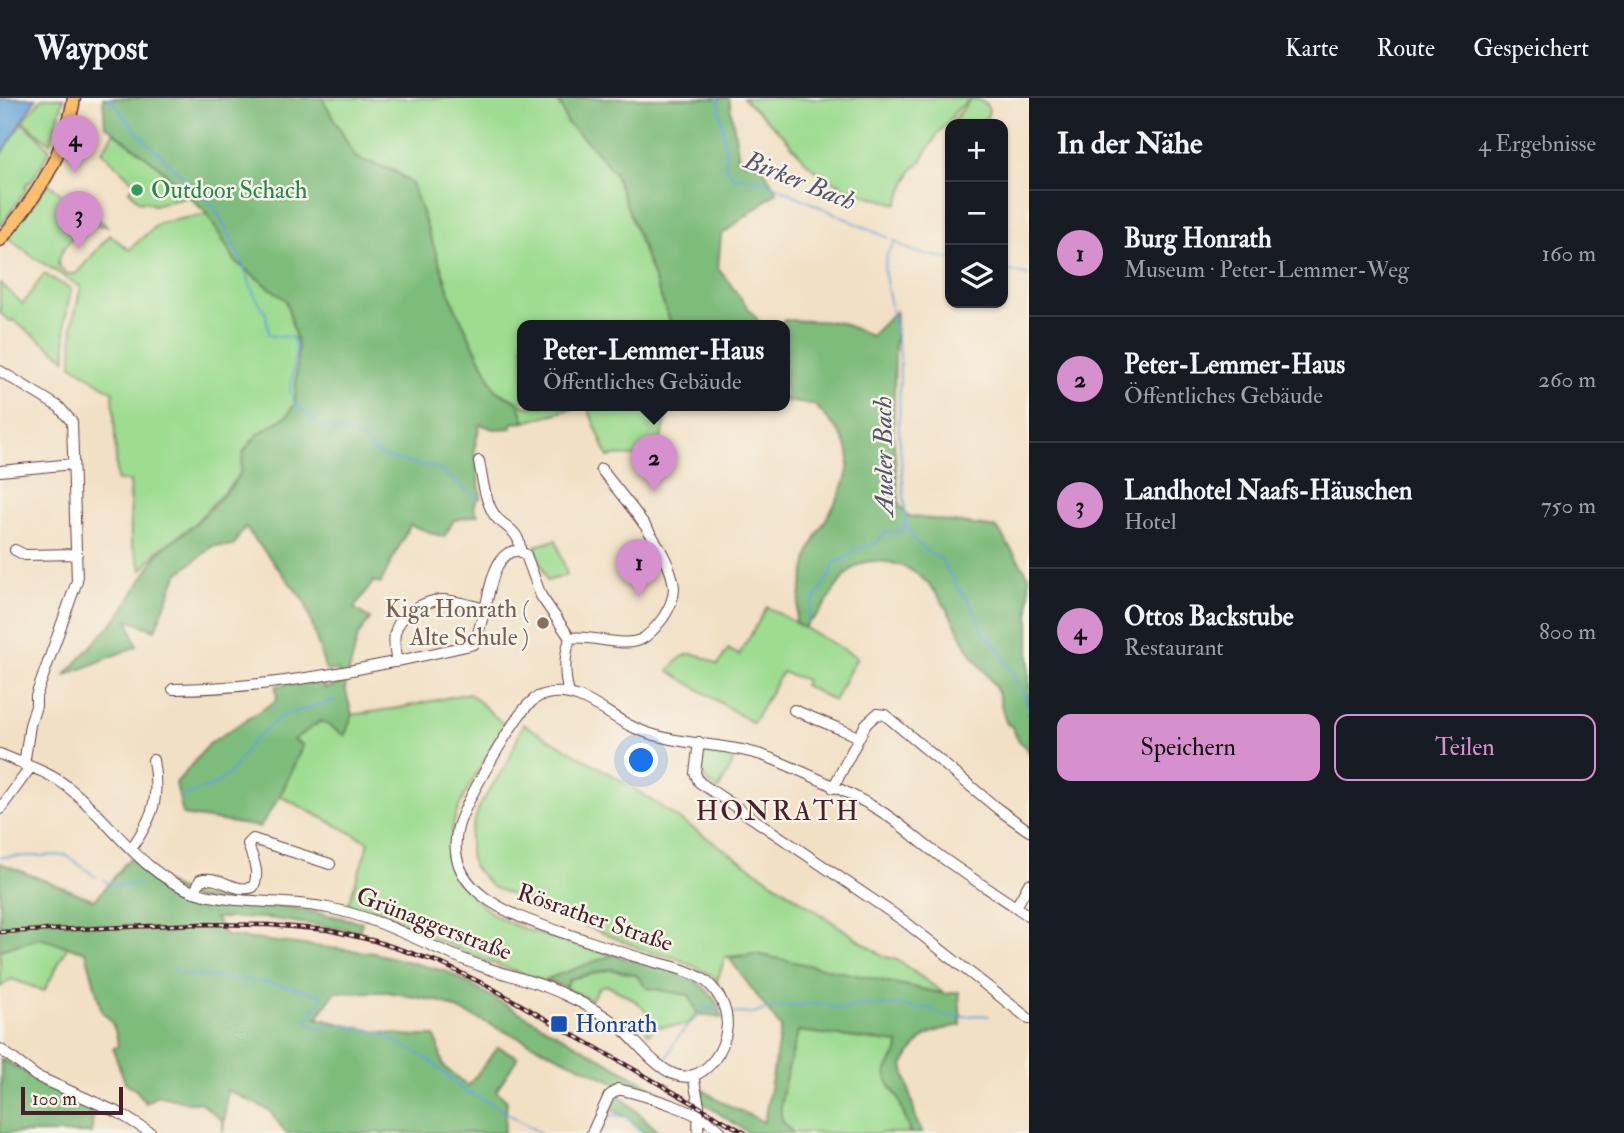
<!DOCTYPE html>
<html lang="de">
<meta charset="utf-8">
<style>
:root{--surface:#171b24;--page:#20242c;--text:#f1f3f6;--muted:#9ea1a6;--line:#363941;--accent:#d690ce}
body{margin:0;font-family:"IM FELL Double Pica",serif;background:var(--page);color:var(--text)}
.controls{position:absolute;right:21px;top:21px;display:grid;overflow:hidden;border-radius:14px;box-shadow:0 2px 5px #0004}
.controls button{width:63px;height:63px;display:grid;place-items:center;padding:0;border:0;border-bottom:2px solid var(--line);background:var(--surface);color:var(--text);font:35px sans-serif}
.scale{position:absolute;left:21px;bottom:18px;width:102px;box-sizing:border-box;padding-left:7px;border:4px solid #4a1f2b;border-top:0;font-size:19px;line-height:24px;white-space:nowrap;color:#4a1f2b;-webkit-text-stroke:5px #f7f3e8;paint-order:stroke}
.you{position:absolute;left:642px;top:663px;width:24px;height:24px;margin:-18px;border:5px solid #fff;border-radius:50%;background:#1a73e8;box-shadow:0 0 0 10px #1a73e833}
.badge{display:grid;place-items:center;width:46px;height:46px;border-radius:50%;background:var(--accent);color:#111;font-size:23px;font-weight:700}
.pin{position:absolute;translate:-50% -58px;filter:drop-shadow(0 2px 4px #0008)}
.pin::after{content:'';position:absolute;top:37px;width:24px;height:21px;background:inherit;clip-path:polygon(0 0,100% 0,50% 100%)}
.popup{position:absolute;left:517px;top:222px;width:273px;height:91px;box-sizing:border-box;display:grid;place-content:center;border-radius:14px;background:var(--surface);filter:drop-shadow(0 2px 5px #0005);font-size:23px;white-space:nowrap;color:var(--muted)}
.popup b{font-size:26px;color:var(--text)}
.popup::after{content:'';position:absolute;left:50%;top:100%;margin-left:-14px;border:14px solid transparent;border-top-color:var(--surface)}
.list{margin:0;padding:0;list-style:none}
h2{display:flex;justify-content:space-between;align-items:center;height:91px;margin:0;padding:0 28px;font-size:30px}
h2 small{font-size:23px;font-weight:400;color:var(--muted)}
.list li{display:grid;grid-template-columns:46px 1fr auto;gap:21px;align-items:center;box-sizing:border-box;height:126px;padding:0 28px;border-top:2px solid var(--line)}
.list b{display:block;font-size:26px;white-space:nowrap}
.list p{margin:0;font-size:23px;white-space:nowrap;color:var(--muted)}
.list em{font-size:23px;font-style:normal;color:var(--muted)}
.actions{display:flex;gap:14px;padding:21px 28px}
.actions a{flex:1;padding:16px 0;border:2px solid var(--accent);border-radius:14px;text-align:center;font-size:24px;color:var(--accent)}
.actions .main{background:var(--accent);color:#111}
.icon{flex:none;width:38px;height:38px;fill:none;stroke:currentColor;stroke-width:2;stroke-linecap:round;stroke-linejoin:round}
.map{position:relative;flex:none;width:1029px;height:1035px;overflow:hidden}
header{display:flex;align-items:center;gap:42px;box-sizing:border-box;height:98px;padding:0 35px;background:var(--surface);border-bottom:2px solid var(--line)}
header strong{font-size:33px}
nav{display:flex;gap:38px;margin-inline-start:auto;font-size:24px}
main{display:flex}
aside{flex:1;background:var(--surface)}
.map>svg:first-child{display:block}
</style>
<header>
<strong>Waypost</strong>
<nav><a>Karte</a><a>Route</a><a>Gespeichert</a></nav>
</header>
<main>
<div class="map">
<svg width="1029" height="1035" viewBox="0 0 1029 1035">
<rect width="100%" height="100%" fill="#f7f3e8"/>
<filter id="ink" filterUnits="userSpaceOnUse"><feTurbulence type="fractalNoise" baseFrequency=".0143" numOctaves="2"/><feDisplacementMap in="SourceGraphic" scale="14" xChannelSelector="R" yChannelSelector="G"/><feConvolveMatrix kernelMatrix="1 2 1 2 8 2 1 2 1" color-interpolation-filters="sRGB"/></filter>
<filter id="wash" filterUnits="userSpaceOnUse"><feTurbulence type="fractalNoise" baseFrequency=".00686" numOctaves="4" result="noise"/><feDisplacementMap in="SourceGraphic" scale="28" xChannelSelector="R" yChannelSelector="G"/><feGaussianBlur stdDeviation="1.57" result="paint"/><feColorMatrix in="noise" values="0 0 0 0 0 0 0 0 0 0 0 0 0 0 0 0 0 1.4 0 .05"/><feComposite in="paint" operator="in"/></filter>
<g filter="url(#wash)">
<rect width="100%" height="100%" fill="#f2e0c5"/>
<path fill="#9ddc91" stroke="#747e5e" stroke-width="2" d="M42 0H64L50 45 23 23Z
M322 0H558L560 8 614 74 670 223 669 228H523V308H581L525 324 518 304 496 293 454 207 412 86 395 73 356 60Z
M743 0H971L957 12 937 37 919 66 912 72 897 106 855 94 821 77 805 63 783 37Z
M976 1 984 4 989 11 988 17 982 26H951L969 3Z
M22 25 38 38 50 52 30 85 28 84 25 89 27 90 0 129V59Z
M114 34 157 67 188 98 154 107 144 103 140 104 129 93 135 85 102 54Z
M48 85 94 124 98 121 107 128 87 127 84 134C71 136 59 154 58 167L67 176H76L110 137 129 152 159 125 207 116 236 164 286 202 298 249 295 305 288 317 257 337 244 353 240 375 229 389 192 428 158 453 142 472 131 444 130 383H117L113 294 72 267 73 223 81 189 33 159 8 140Z
M44 176 71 191 65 222 66 261 13 222 10 223 0 215V185L23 206Z
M587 308H670L656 358C637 360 628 355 608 359Z
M556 442 567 477 547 483 535 448Z
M767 509 857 559 834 603 804 587 806 582 782 574 753 625 669 573C685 549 696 554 718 567L728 551 739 557Z
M469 595C482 605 492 617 506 628 490 656 460 696 453 727 444 766 471 807 506 823 539 839 578 847 613 857L548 881 553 886 486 863 388 820 348 807 369 744 280 698 303 648 292 642 321 623 345 637 352 617 399 610Z
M523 626 621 682 883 858 897 862 945 896 756 856 725 859 717 884 719 889 714 879 706 874 676 860 646 853 492 789 473 768 470 757V736L480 707 509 662Z
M712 652 735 655 731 669 718 692C704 683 700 677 701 660Z
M39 840 68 848 44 893 12 881 0 889V852Z
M611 871 636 877 647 890 689 897 698 916 686 927 656 929 649 936 646 933C659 909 623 896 606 887L599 889 591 902 565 890 570 881Z
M798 933 898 945 899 951 886 974 891 991 898 999 910 1035H793C788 1030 782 1025 781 1017 779 994 793 956 798 933Z"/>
<path fill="#7ebc7b" stroke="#646e53" stroke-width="2" d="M103 0H322L356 60 395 74 412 86 454 207 496 293 518 304 525 324 511 325 512 330 493 331 480 326 474 352 481 399 476 403 474 410 478 417 454 422 444 439 410 427 380 486 374 483 354 510 370 521 358 538 345 590 352 617 345 637 321 623 293 642 303 647 280 698 260 729 183 717 176 685 209 646 277 602 276 588 321 580 324 590 340 587 338 572 326 573 305 504 245 429 233 448H213L177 477 155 532 128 522 137 548 64 578 119 518 159 454 193 428 231 389 240 375 244 353 257 337 288 317 295 305 298 249 286 202 236 164 207 116 158 68 105 27Z
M558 0H729L739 61 761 67 777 94 721 137 718 170 762 228H669L670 223 614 74 592 48 567 25Z
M896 213 893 336 899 406 908 418 997 430 1029 478V654L1017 640 1012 629 1007 626C1002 616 1002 606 998 595 991 579 977 566 968 550 948 515 933 471 887 464 880 463 867 462 860 466 843 473 830 501 819 515 814 521 808 523 804 530L795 525C800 502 803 478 809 456 819 423 849 397 849 361 849 340 828 322 815 307L785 303V228H777L784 222 839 224 871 238Z
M130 760 153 779 194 799 279 807 362 824 359 834 268 820H215L226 838 374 855 448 874 683 1007 682 1009 636 987 618 986 442 904 388 894H335L317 920C356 930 395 939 435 938L444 969 468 988 498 949 518 959 496 993 507 1003 504 1035H286L269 1012 227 992 223 1035V1023L200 1004 189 1005 157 997 146 1005 137 993 125 984 113 951 118 948C117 935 113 922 102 914L86 854 39 840 0 852V765L95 802Z
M756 856 945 896 959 894 961 927C925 935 922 935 903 968L917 1024 923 1035H910L898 999 887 983 886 974 899 951 898 945 798 933C793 955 779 995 781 1017 782 1025 788 1030 793 1035H749L703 1005 700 990 721 1004 764 1024 781 930 729 860Z
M613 857C652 868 712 873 722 920L698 916 689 897 647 890 636 877 611 871 570 881 565 890 547 881Z
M1 961 93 1010 92 1035H0Z
M619 997 659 1034 662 1035H643L626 1019 607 1009 610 1000Z"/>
<path fill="#65a4d7" stroke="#586281" stroke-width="2" d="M1 0H36L0 59V2Z"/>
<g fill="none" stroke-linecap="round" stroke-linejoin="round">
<path stroke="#65a4d7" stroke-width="2" d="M109 0 142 39 215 109 240 159 254 196 266 216 269 237C278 240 284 237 293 240L296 251 290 294 295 305 316 325 364 342 374 354 386 359 439 371 478 400
M718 0 726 53 725 69 734 79 757 80 888 140
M895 144 914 154 950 161
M1003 171 1029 178
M906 422 907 431 912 435 913 441 929 455 941 461 959 492 969 503 984 535 998 550 1022 592 1029 611
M808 524C809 500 829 487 835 464L845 461 855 452 875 446 885 435 901 434 906 422 899 337 900 257 884 172 887 156 895 144 893 143
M182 698 213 688 229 676 254 641 282 618 336 602
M0 759 66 757 96 779
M103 782 112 787 140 786
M175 869 177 875 262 884 296 890 323 898 308 921V925L321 932 325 927H343L380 934 431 963 462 992 489 1004 540 1035
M733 915 753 916 769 910 817 905 843 912 858 907 908 908 915 911 929 910C954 927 964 914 989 918
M666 965C671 942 689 926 706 910L718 912
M604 1023 613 1017 626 1019 643 1035
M598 1035 602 1027"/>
</g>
</g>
<g filter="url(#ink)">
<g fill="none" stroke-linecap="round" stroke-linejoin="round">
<g stroke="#633c42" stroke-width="12">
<path id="minor" d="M0 273 59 309 72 324 77 483 36 598V608L30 627 24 667
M479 363C482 380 485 403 495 418 504 429 521 433 520 453L526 457 541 498 570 540
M0 373 73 366
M15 452 25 457 77 456
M570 540C591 536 621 550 640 542 649 538 657 528 663 520 669 511 674 501 674 490 671 452 624 401 601 371
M396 564C396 555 393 545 395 536 398 517 423 503 441 502 456 502 471 508 485 511 490 493 494 450 520 453
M173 591C272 591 370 570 466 548L474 546 476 542 485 511
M569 596C564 576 564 560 570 540
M794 612 859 639
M699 644 695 675 699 684 904 823 1029 921
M0 656C23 666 50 674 69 690 111 723 141 776 194 794 236 807 285 801 328 810 386 821 427 849 481 868 508 878 537 883 563 896 583 905 604 916 621 930 646 951 678 1006 714 962 722 952 726 939 727 927 727 910 719 895 707 884 690 871 664 867 644 861 616 853 589 843 561 834 515 818 441 795 458 729 464 707 513 620 530 605 536 599 539 598 547 596 580 588 607 618 635 630 679 650 730 643 775 662 808 676 849 694 879 712 899 724 915 740 933 753 964 776 997 796 1029 818
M833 690 866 626 877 616 885 617 998 711 1029 733
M0 711 30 670
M131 751C153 719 160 702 153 662
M195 794 200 782C219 776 234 796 253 789 261 775 252 760 248 746L253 741 330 766
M1016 809 1029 786
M0 951 36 978 119 1015 151 1035
M693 977 699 1008 698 1035
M592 1035 609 998 618 991C644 997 706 1015 722 1035"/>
</g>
<g stroke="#633c42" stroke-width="15">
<path id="major" d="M0 142C36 100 66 55 74 0"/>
</g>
<use href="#minor" stroke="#fff" stroke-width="10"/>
<use href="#major" stroke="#fabe6d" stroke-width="12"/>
<g stroke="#4a1f2b" stroke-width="4.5">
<path id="rail" d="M0 834 200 826 269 827 328 832 375 843 438 864 488 888 745 1035"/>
</g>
<use href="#rail" stroke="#f7f3e8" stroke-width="2" stroke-dasharray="5" stroke-linecap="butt"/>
</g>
</g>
<circle fill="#2e9e5b" stroke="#f7f3e8" stroke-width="2.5" cx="137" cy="92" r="7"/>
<circle fill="#8d6e63" stroke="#f7f3e8" stroke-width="2.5" cx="543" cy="525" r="7"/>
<rect fill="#1a4fb4" stroke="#f7f3e8" stroke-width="2.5" x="550" y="917" width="18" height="18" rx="3.5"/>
<g text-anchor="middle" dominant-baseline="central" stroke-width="5" stroke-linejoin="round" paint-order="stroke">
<g font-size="24" fill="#27864d" stroke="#f7f3e8" text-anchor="start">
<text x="151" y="92">Outdoor Schach</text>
</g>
<g font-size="24" fill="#785e54" stroke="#f7f3e8" text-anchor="end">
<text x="529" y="511">Kiga Honrath (<tspan x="529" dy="28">Alte Schule )</tspan></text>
</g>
<g font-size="24" fill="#4a1f2b" stroke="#f7f3e8">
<text transform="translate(595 820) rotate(19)">Rösrather Straße</text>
<text transform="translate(434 826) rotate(21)">Grünaggerstraße</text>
</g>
<g font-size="24" fill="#164399" stroke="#f7f3e8" text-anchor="start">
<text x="575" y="926">Honrath</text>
</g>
<g font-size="26" font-style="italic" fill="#555470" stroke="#f7f3e8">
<text transform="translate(800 83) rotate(22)">Birker Bach</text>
<text transform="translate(884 358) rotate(-91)">Aueler Bach</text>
</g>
<g font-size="28" letter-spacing="2" fill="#4a1f2b" stroke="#f7f3e8">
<text x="778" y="713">HONRATH</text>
</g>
</g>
</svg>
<div class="controls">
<button>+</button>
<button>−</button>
<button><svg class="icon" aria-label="layers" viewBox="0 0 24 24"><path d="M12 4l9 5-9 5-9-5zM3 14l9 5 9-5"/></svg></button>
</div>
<div class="scale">100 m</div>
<div class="you"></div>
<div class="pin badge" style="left:639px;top:499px">1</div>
<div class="pin badge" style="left:654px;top:394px">2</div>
<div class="popup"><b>Peter-Lemmer-Haus</b>Öffentliches Gebäude</div>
<div class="pin badge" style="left:79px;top:151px">3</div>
<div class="pin badge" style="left:75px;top:75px">4</div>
</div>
<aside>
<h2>In der Nähe<small>4 Ergebnisse</small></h2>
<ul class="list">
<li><span class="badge">1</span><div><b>Burg Honrath</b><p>Museum · Peter-Lemmer-Weg</p></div><em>160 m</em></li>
<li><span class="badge">2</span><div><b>Peter-Lemmer-Haus</b><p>Öffentliches Gebäude</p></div><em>260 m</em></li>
<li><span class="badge">3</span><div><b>Landhotel Naafs-Häuschen</b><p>Hotel</p></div><em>750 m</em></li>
<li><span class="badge">4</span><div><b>Ottos Backstube</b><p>Restaurant</p></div><em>800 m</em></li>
</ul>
<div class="actions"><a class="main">Speichern</a><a>Teilen</a></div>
</aside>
</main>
